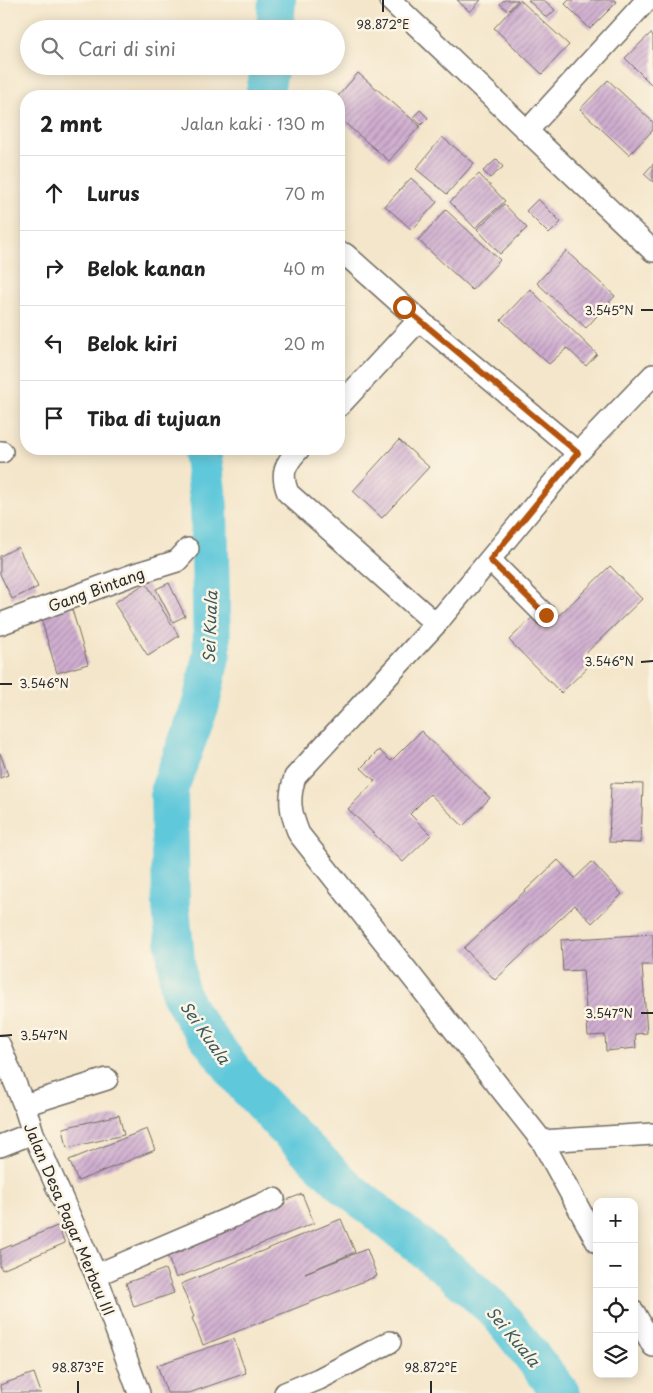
<!DOCTYPE html>
<html lang="id">
<meta charset="utf-8">
<style>
:root{--surface:#fff;--page:#f6f6f6;--text:#222;--muted:#767676;--line:#e0e0e0}
body{margin:0;font-family:"Playpen Sans",sans-serif;background:var(--page);color:var(--text)}
.controls{position:absolute;right:15px;bottom:15px;display:grid;overflow:hidden;border-radius:10px;box-shadow:0 2px 12px #0003}
.controls button{width:45px;height:45px;display:grid;place-items:center;padding:0;border:0;border-bottom:1px solid var(--line);background:var(--surface);color:var(--text);font:25px sans-serif}
.stop{position:absolute;width:15px;height:15px;margin:-11px;border:4px solid #b45309;border-radius:50%;background:#fff}
.stop.end{background:#b45309;border-color:#fff;box-shadow:0 1px 5px #0008}
.list{margin:0;padding:0;list-style:none}
h2{display:flex;justify-content:space-between;align-items:center;height:65px;margin:0;padding:0 20px;font-size:21px}
h2 small{font-size:16px;font-weight:400;color:var(--muted)}
.list li{display:grid;grid-template-columns:32px 1fr auto;gap:15px;align-items:center;box-sizing:border-box;height:75px;padding:0 20px;border-top:1px solid var(--line)}
.list b{display:block;font-size:19px;white-space:nowrap}
.list em{font-size:16px;font-style:normal;color:var(--muted)}
.icon{flex:none;width:28px;height:28px;fill:none;stroke:currentColor;stroke-width:2;stroke-linecap:round;stroke-linejoin:round}
.map{position:relative;flex:none;width:653px;height:1393px;overflow:hidden}
.search{position:absolute;background:var(--surface);box-shadow:0 2px 12px #0003;left:20px;top:20px;width:325px;height:55px;display:flex;align-items:center;gap:12px;box-sizing:border-box;padding:0 18px;border-radius:28px;color:var(--muted);font-size:19px}
.panel{position:absolute;background:var(--surface);box-shadow:0 2px 12px #0003;left:20px;top:90px;width:325px;height:365px;border-radius:20px}
.map>svg:first-child{display:block}
</style>
<div class="map">
<svg width="653" height="1393" viewBox="0 0 653 1393">
<defs>
<pattern id="building-hatch" width="6" height="6" patternUnits="userSpaceOnUse" patternTransform="scale(1.25)"><rect width="6" height="6" fill="#cfadd0"/><path d="M-1 1l2-2M0 6l6-6M5 7l2-2" fill="none" stroke="#a88da9"/></pattern>
</defs>
<rect width="100%" height="100%" fill="#fcf5e5"/>
<filter id="ink" filterUnits="userSpaceOnUse"><feTurbulence type="fractalNoise" baseFrequency=".02" numOctaves="2"/><feDisplacementMap in="SourceGraphic" scale="10" xChannelSelector="R" yChannelSelector="G"/><feConvolveMatrix kernelMatrix="1 2 1 2 8 2 1 2 1" color-interpolation-filters="sRGB"/></filter>
<filter id="wash" filterUnits="userSpaceOnUse"><feTurbulence type="fractalNoise" baseFrequency=".0096" numOctaves="4" result="noise"/><feDisplacementMap in="SourceGraphic" scale="20" xChannelSelector="R" yChannelSelector="G"/><feGaussianBlur stdDeviation="1.12" result="paint"/><feColorMatrix in="noise" values="0 0 0 0 0 0 0 0 0 0 0 0 0 0 0 0 0 1.4 0 .05"/><feComposite in="paint" operator="in"/></filter>
<g filter="url(#wash)">
<rect width="100%" height="100%" fill="#f4e6cb"/>
<g fill="none" stroke-linecap="round" stroke-linejoin="round">
<path stroke="#5fc8da" stroke-width="38" d="M275 29 277 0
M264 96 270 66
M202 449 209 507 212 652 201 704 169 790 171 907 179 991 192 1016 244 1084 283 1126 348 1189 452 1272 497 1312 561 1393"/>
</g>
<g id="blocks">
<path fill="url(#building-hatch)" d="M457 0H481L470 12Z
M504 0H518L508 11 500 4Z
M520 0 569 45 542 74 494 28Z
M528 0H544L555 10 547 18Z
M569 0H614L617 2 590 29 565 4Z
M651 33 653 36V86L625 58Z
M358 73 420 126 389 161 339 118 338 96Z
M608 80 653 122V130L629 155 580 109Z
M420 110 428 118 421 125 413 117Z
M442 137 474 163 447 194 416 169Z
M497 159 503 167 490 178 483 171Z
M653 164V182L644 174Z
M479 174 505 201 475 228 450 202Z
M411 178 437 202 412 230 385 206Z
M538 199 561 222 549 234 526 211Z
M504 204 527 228 500 254 477 229Z
M446 210 500 260 472 290 418 240Z
M566 251 615 296 586 328 537 283Z
M530 289 597 354 586 366 567 348 549 364 501 320Z
M399 440 429 467 382 518 353 491Z
M18 547 38 587 12 599 0 574V556Z
M610 566 642 599 583 656 591 664 561 693 509 640 537 613 549 625Z
M146 583 179 636 148 656 114 603Z
M169 583 185 616 173 622 156 589Z
M71 606 88 664 57 673 40 615Z
M421 731 490 798 463 826 430 794 410 814 431 835 403 862 348 809 375 781 361 768 379 750 391 761Z
M0 753 8 775 0 778Z
M611 783 643 784 641 843 609 842Z
M558 860 575 878 592 862 622 894 592 923 575 905 495 980 464 948Z
M653 934V965H642L647 1033 635 1034 636 1048 606 1051 605 1035 588 1036 583 970 563 971 561 940Z
M119 1115 124 1135 67 1148 63 1128Z
M147 1129 155 1150 78 1181 69 1160Z
M302 1194 314 1223 176 1278 164 1248Z
M341 1219 355 1252 305 1273 367 1249 377 1276 203 1345 192 1318 194 1317 181 1284Z
M57 1226 65 1243 2 1270 0 1265V1250Z
M165 1269 174 1293 134 1307 126 1283Z
M234 1339 246 1373 189 1393H167L157 1365Z
M34 1373 41 1393H1L0 1385Z"/>
</g>
</g>
<g filter="url(#ink)">
<use href="#blocks" fill-opacity="0" stroke="#716c63" stroke-width="1"/>
<g fill="none" stroke-linecap="round" stroke-linejoin="round">
<g stroke="#716c63" stroke-width="24">
<path id="minor" d="M390 0 653 251
M528 130 647 0
M345 254 419 320 578 453
M339 406 419 320
M299 449C285 464 280 473 288 493L436 624
M0 452H2
M490 560 545 615
M0 624 135 574 177 561 188 549
M0 1046 24 1105 33 1133 96 1275 139 1393
M24 1105 107 1079
M542 1141 653 1134
M0 1146 33 1133
M597 1242 542 1141 299 834C290 812 288 799 295 777L436 624 578 453 653 375
M96 1275 274 1199
M634 1312 653 1346
M285 1393 319 1379 390 1342"/>
</g>
<use href="#minor" stroke="#fff" stroke-width="21"/>
</g>
</g>
<g fill="none" stroke-linecap="round" stroke-linejoin="round" filter="url(#ink)">
<path stroke="#b45309" stroke-width="6" d="M404 307 578 453 490 560 546 615"/>
</g>
<path fill="none" stroke="#2b2b2b" stroke-width="2" d="M383 0V12M641 310H653M641 662 653 661M0 684H12M641 1013H653M0 1036 12 1035M78 1381V1393M431 1381V1393"/>
<g text-anchor="middle" dominant-baseline="central" stroke-width="5" stroke-linejoin="round" paint-order="stroke">
<g font-size="15" fill="#2b2b2b" stroke="#fcf5e5">
<text transform="translate(96 589) rotate(-20)">Gang Bintang</text>
<text transform="translate(70 1219) rotate(67)">Jalan Desa Pagar Merbau III</text>
</g>
<g font-size="16" font-style="italic" fill="#3b5a60" stroke="#fcf5e5">
<text transform="translate(209 627) rotate(-88)">Sei Kuala</text>
<text transform="translate(206 1032) rotate(55)">Sei Kuala</text>
<text transform="translate(514 1336) rotate(50)">Sei Kuala</text>
</g>
</g>
<g font-size="12" text-anchor="middle" fill="#2b2b2b" stroke="#fcf5e5" stroke-width="5" stroke-linejoin="round" paint-order="stroke">
<text x="383" y="29">98.872°E</text>
<text x="609" y="315">3.545°N</text>
<text x="609" y="666">3.546°N</text>
<text x="44" y="688">3.546°N</text>
<text x="609" y="1018">3.547°N</text>
<text x="44" y="1040">3.547°N</text>
<text x="78" y="1372">98.873°E</text>
<text x="431" y="1372">98.872°E</text>
</g>
</svg>
<div class="controls">
<button>+</button>
<button>−</button>
<button><svg class="icon" aria-label="locate" viewBox="0 0 24 24"><circle cx="12" cy="12" r="6"/><path d="M12 2v4M12 18v4M2 12h4M18 12h4"/></svg></button>
<button><svg class="icon" aria-label="layers" viewBox="0 0 24 24"><path d="M12 4l9 5-9 5-9-5zM3 14l9 5 9-5"/></svg></button>
</div>
<div class="stop" style="left:404px;top:307px"></div>
<div class="stop end" style="left:546px;top:615px"></div>
<div class="search"><svg class="icon" aria-label="search" viewBox="0 0 24 24"><circle cx="10" cy="10" r="6"/><path d="M15 15l6 6"/></svg>Cari di sini</div>
<section class="panel">
<h2>2 mnt<small>Jalan kaki · 130 m</small></h2>
<ul class="list">
<li><svg class="icon" aria-label="ahead" viewBox="0 0 24 24"><path d="M12 20V5M6 11l6-6 6 6"/></svg><div><b>Lurus</b></div><em>70 m</em></li>
<li><svg class="icon" aria-label="right" viewBox="0 0 24 24"><path d="M7 20v-9h11M14 6l5 5-5 5"/></svg><div><b>Belok kanan</b></div><em>40 m</em></li>
<li><svg class="icon" aria-label="left" viewBox="0 0 24 24"><path d="M17 20v-9H6M10 6l-5 5 5 5"/></svg><div><b>Belok kiri</b></div><em>20 m</em></li>
<li><svg class="icon" aria-label="arrive" viewBox="0 0 24 24"><path d="M6 21V4h12l-3 4 3 4H6"/></svg><div><b>Tiba di tujuan</b></div></li>
</ul>
</section>
</div>
